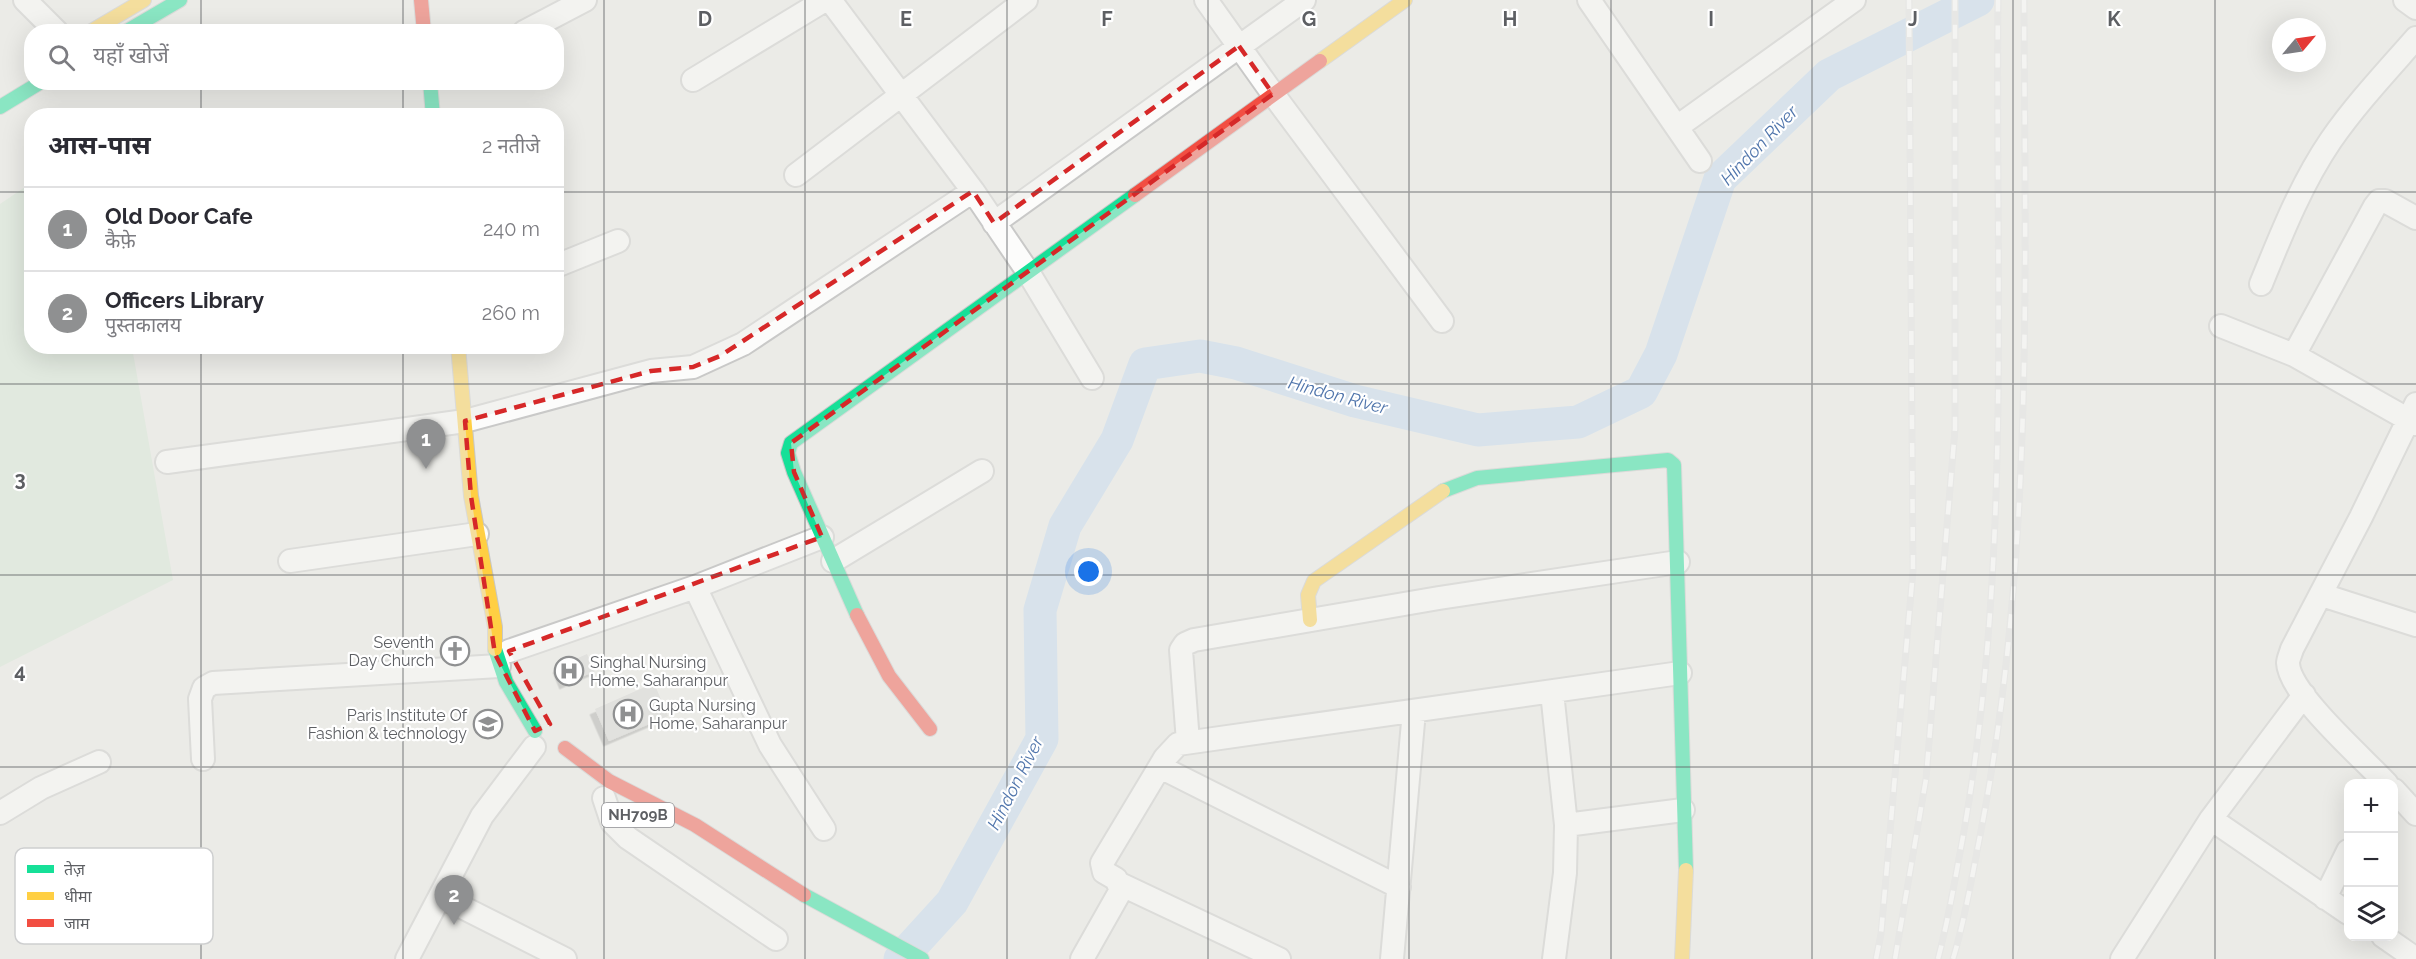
<!DOCTYPE html>
<html lang="hi">
<meta charset="utf-8">
<style>
:root{--surface:#fff;--page:#f7f7f7;--text:#2b2b33;--muted:#7c7c81;--line:#e1e1e2;--accent:#8f9091}
body{margin:0;font-family:Raleway,"Noto Sans Devanagari",sans-serif;background:var(--page);color:var(--text)}
.controls{position:absolute;right:18px;bottom:18px;display:grid;overflow:hidden;border-radius:12px;box-shadow:0 6px 24px #0002}
.controls button{width:54px;height:54px;display:grid;place-items:center;padding:0;border:0;border-bottom:2px solid var(--line);background:var(--surface);color:var(--text);font:30px sans-serif}
.compass{position:absolute;left:2272px;top:18px;width:54px;height:54px;border-radius:50%;background:var(--surface);box-shadow:0 6px 24px #0002;rotate:61deg}
.you{position:absolute;left:1089px;top:572px;width:21px;height:21px;margin:-15px;border:4px solid #fff;border-radius:50%;background:#1a73e8;box-shadow:0 0 0 9px #1a73e833}
.badge{display:grid;place-items:center;width:39px;height:39px;border-radius:50%;background:var(--accent);color:#fff;font-size:20px;font-weight:700}
.pin{position:absolute;translate:-50% -50px;filter:drop-shadow(0 2px 3px #0008)}
.pin::after{content:'';position:absolute;top:32px;width:21px;height:18px;background:inherit;clip-path:polygon(0 0,100% 0,50% 100%)}
.list{margin:0;padding:0;list-style:none}
h2{display:flex;justify-content:space-between;align-items:center;height:78px;margin:0;padding:0 24px;font-size:26px}
h2 small{font-size:20px;font-weight:400;color:var(--muted)}
.list li{display:grid;grid-template-columns:39px 1fr auto;gap:18px;align-items:center;box-sizing:border-box;height:84px;padding:0 24px;border-top:2px solid var(--line)}
.list b{display:block;font-size:22px;white-space:nowrap}
.list p{margin:0;font-size:20px;white-space:nowrap;color:var(--muted)}
.list em{font-size:20px;font-style:normal;color:var(--muted)}
.icon{flex:none;width:33px;height:33px;fill:none;stroke:currentColor;stroke-width:2;stroke-linecap:round;stroke-linejoin:round}
.map{position:relative;flex:none;width:2416px;height:959px;overflow:hidden}
.search{position:absolute;background:var(--surface);box-shadow:0 6px 24px #0002;left:24px;top:24px;width:540px;height:66px;display:flex;align-items:center;gap:15px;box-sizing:border-box;padding:0 21px;border-radius:24px;color:var(--muted);font-size:22px}
.panel{position:absolute;background:var(--surface);box-shadow:0 6px 24px #0002;left:24px;top:108px;width:540px;height:246px;border-radius:24px}
.map>svg:first-child{display:block}
</style>
<div class="map">
<svg width="2416" height="959" viewBox="0 0 2416 959">
<defs>
<filter id="shadow"><feDropShadow dx="-5.5" dy="5.5" stdDeviation="0" flood-color="#0004"/></filter>
</defs>
<rect width="100%" height="100%" fill="#ebebe7"/>
<path fill="#d6e6d5" d="M31 183 32 346 132 347 173 580 0 667V204Z"/>
<g fill="none" stroke-linecap="round" stroke-linejoin="round">
<path stroke="#c0d8f0" stroke-width="33" d="M900 959 952 902 1042 739 1040 610 1065 526 1117 440 1145 364 1200 356 1236 363 1355 401 1478 430 1578 422 1641 392 1661 354 1720 179 1829 75 1978 0"/>
</g>
<path fill="#d5d4d2" filter="url(#shadow)" d="M587 654 595 671 565 684 558 667Z
M654 683 668 716 609 741 595 709Z"/>
<g fill="none" stroke-linecap="round" stroke-linejoin="round">
<g stroke="#c9c9c8" stroke-width="26">
<path id="street" d="M25 0 57 32
M830 0 973 191 1028 272 1092 378
M1206 0 1273 94 1442 321
M1589 0 1700 161
M2405 0 2416 8
M524 32 585 0
M693 80 825 0
M1677 127 1854 0
M796 175 1026 0
M994 223 1304 0
M556 266 618 241
M2261 284C2281 235 2301 184 2331 140 2356 104 2387 71 2416 38
M2221 326 2294 355 2416 424
M2294 355 2375 206 2379 201H2385L2416 218
M167 462 465 421 651 371 693 367 743 344 973 191
M290 561 477 534
M833 561 982 471
M695 587 770 745 824 829
M2322 595 2416 625
M509 651 695 587 822 537
M1552 692 1566 825 1565 873 1554 959
M1188 742 1181 650 1185 644 1194 640 1439 598 1678 562
M203 759 200 699 204 688 213 683 499 666
M1160 767 1399 887
M2387 784C2364 759 2289 694 2288 663 2288 659 2291 653 2292 649L2361 517 2416 404
M2394 790 2416 814
M604 798 612 822 628 838 776 939
M0 813 41 788 99 762
M2211 819 2348 913
M1566 825 1683 810
M1120 884 1279 959
M440 896 565 959
M2325 898 2348 851
M2383 936 2416 959
M407 959 482 816 534 747
M1082 959 1121 890 1116 879 1104 872 1102 863 1165 758 1178 744 1680 673
M1392 959 1414 711
M2122 959 2211 819 2304 695"/>
</g>
<g stroke="#c7c7c7" stroke-width="16">
<path id="fast" d="M127 31 180 0
M430 82 433 116
M0 107 41 82
M1443 491 1477 478 1668 460 1674 465 1686 870
M857 615 794 472 788 453 791 443 1135 195
M495 649 506 682 535 731
M804 895 922 959"/>
</g>
<g stroke="#c7c7c7" stroke-width="16">
<path id="slow" d="M90 32 144 0
M1320 61 1405 0
M458 346 471 496 495 627V649
M1310 620 1308 595 1314 581 1443 491
M1682 959 1686 870"/>
</g>
<g stroke="#c7c7c7" stroke-width="16">
<path id="jam" d="M421 0 424 32
M1135 195 1320 61
M857 615 889 676 930 729
M565 748 609 781 695 825 804 895"/>
</g>
<use href="#street" stroke="#fcfcfb" stroke-width="22"/>
<use href="#fast" stroke="#16e098" stroke-width="14"/>
<use href="#slow" stroke="#ffcf43" stroke-width="14"/>
<use href="#jam" stroke="#f24e42" stroke-width="14"/>
<g stroke="#e2e2e2" stroke-width="7">
<path id="rail" d="M1876 959 1881 934 1913 571 1909 0
M1895 959 1926 779 1955 429V0
M1938 959C1949 917 1956 874 1964 831 2012 557 1995 277 1998 0
M1953 959C1965 919 1972 877 1980 836 2034 561 2025 279 2024 0"/>
</g>
<use href="#rail" stroke="#fff" stroke-width="4.5" stroke-dasharray="14" stroke-linecap="butt"/>
</g>
<path d="M0 0H2416V959H0ZM1239 46 1273 94 791 443 794 472 822 537 509 651 550 724 535 731 495 654 471 496 465 421 651 371 693 367 720 356 973 191 994 223Z" fill="#ebebe7" fill-opacity=".55" fill-rule="evenodd"/>
<path fill="none" stroke="#d62828" stroke-width="4.5" stroke-dasharray="12 8" stroke-linejoin="round" d="M1239 46 1273 94 791 443 794 472 822 537 509 651 550 724 535 731 495 654 471 496 465 421 651 371 693 367 720 356 973 191 994 223Z"/>
<path fill="none" stroke="#5d5f63" stroke-width="1.5" stroke-opacity="0.55" d="M201 0V32M403 0V32M604 0V959M805 0V959M1007 0V959M1208 0V959M1409 0V959M1611 0V959M1812 0V959M2013 0V959M2215 0V959M201 82V116M403 82V116M0 192H32M556 192H2416M201 346V959M403 346V959M0 384H2416M0 575H2416M0 767H2416"/>
<defs>
<g id="church-ring" transform="scale(1.5)"><circle r="9.5" fill="#fff" stroke="#8f9091" stroke-width="1.5"/><path d="M-1.2-6h2.4v3.5h3.3v2.4h-3.3V6h-2.4V-.1h-3.3v-2.4h3.3Z" fill="#8f9091"/></g>
<g id="hospital-ring" transform="scale(1.5)"><circle r="9.5" fill="#fff" stroke="#8f9091" stroke-width="1.5"/><path d="M-5-5h3v3.5h4V-5h3V5h-3V1.5h-4V5h-3Z" fill="#8f9091"/></g>
<g id="school-ring" transform="scale(1.5)"><circle r="9.5" fill="#fff" stroke="#8f9091" stroke-width="1.5"/><path d="M0-5L7-2L0 1L-7-2ZM-4 1L0 2.5L4 1V4Q0 6-4 4Z" fill="#8f9091"/></g>
</defs>
<g fill-rule="evenodd">
<use href="#church-ring" x="455" y="651"/>
<use href="#hospital-ring" x="569" y="671"/>
<use href="#hospital-ring" x="628" y="714"/>
<use href="#school-ring" x="488" y="724"/>
</g>
<g text-anchor="middle" dominant-baseline="central" stroke-width="4.5" stroke-linejoin="round" paint-order="stroke">
<rect fill="#fff" stroke="#8e8f92" stroke-width="1.5" x="602" y="803" width="72" height="24" rx="4.5"/>
<g font-size="15" font-weight="bold" fill="#5d5f63">
<text x="638" y="815">NH709B</text>
</g>
<g font-size="16" fill="#5d5f63" stroke="#fff" text-anchor="end">
<text x="434" y="642">Seventh<tspan x="434" dy="18">Day Church</tspan></text>
<text x="590" y="662" text-anchor="start">Singhal Nursing<tspan x="590" dy="18">Home, Saharanpur</tspan></text>
<text x="649" y="705" text-anchor="start">Gupta Nursing<tspan x="649" dy="18">Home, Saharanpur</tspan></text>
<text x="467" y="715">Paris Institute Of<tspan x="467" dy="18">Fashion &amp; technology</tspan></text>
</g>
<g font-size="18" font-style="italic" fill="#5176ac" stroke="#fff">
<text transform="translate(1759 145) rotate(-46)">Hindon River</text>
<text transform="translate(1338 395) rotate(15)">Hindon River</text>
<text transform="translate(1015 783) rotate(-63)">Hindon River</text>
</g>
</g>
<rect x="15" y="848" width="198" height="96" rx="9" fill="#fff" stroke="#cecfd0" stroke-width="1.5"/>
<rect x="27" y="865" width="27" height="8" fill="#16e098"/>
<rect x="27" y="892" width="27" height="8" fill="#ffcf43"/>
<rect x="27" y="919" width="27" height="8" fill="#f24e42"/>
<g font-size="16" fill="#5d5f63">
<text x="64" y="875">तेज़</text>
<text x="64" y="902">धीमा</text>
<text x="64" y="929">जाम</text>
</g>
<g font-size="20" text-anchor="middle" font-weight="bold" fill="#5d5f63" stroke="#fff" stroke-width="4.5" stroke-linejoin="round" paint-order="stroke">
<text x="705" y="26">D</text>
<text x="906" y="26">E</text>
<text x="1107" y="26">F</text>
<text x="1309" y="26">G</text>
<text x="1510" y="26">H</text>
<text x="1711" y="26">I</text>
<text x="1913" y="26">J</text>
<text x="2114" y="26">K</text>
<text x="20" y="486">3</text>
<text x="20" y="678">4</text>
</g>
</svg>
<div class="controls">
<button>+</button>
<button>−</button>
<button><svg class="icon" aria-label="layers" viewBox="0 0 24 24"><path d="M12 4l9 5-9 5-9-5zM3 14l9 5 9-5"/></svg></button>
</div>
<svg class="compass" viewBox="-18 -18 36 36"><path d="M0-13l5 13h-10z" fill="#e53935"/><path d="M0 13l5-13h-10z" fill="#7c7c81"/></svg>
<div class="you"></div>
<div class="pin badge" style="left:426px;top:469px">1</div>
<div class="pin badge" style="left:454px;top:925px">2</div>
<div class="search"><svg class="icon" aria-label="search" viewBox="0 0 24 24"><circle cx="10" cy="10" r="6"/><path d="M15 15l6 6"/></svg>यहाँ खोजें</div>
<section class="panel">
<h2>आस-पास<small>2 नतीजे</small></h2>
<ul class="list">
<li><span class="badge">1</span><div><b>Old Door Cafe</b><p>कैफ़े</p></div><em>240 m</em></li>
<li><span class="badge">2</span><div><b>Officers Library</b><p>पुस्तकालय</p></div><em>260 m</em></li>
</ul>
</section>
</div>
